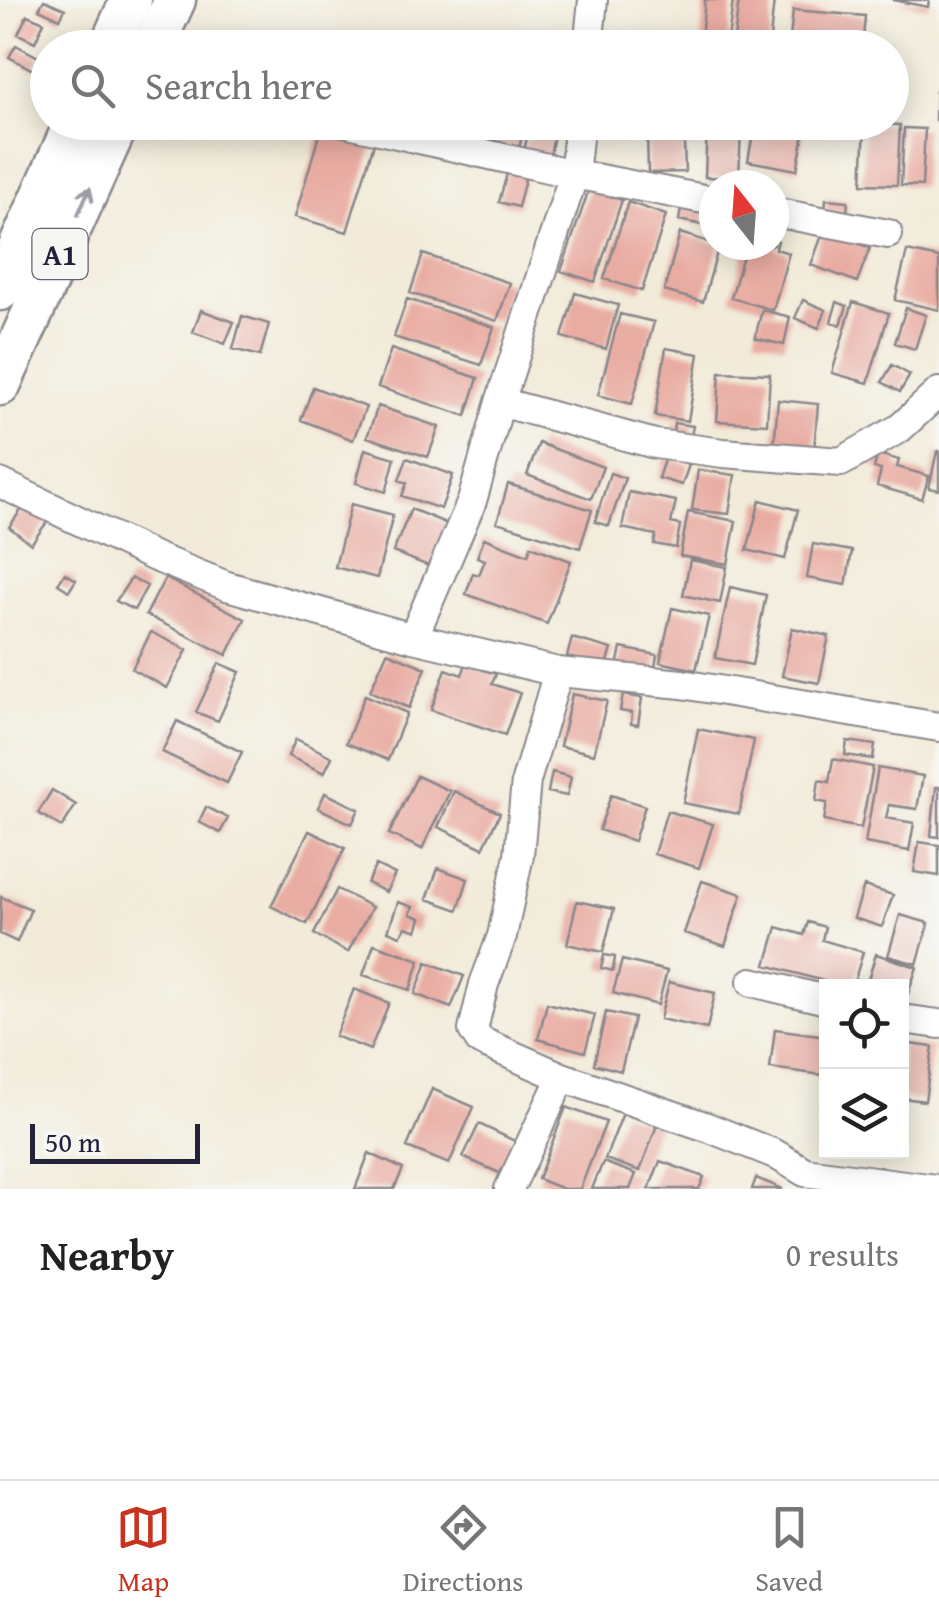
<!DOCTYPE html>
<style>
:root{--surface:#fff;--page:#f2f2f2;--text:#222;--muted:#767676;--line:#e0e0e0;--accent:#c8321e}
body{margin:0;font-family:"Gentium Book Plus",serif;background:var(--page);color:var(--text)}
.controls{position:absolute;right:30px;bottom:30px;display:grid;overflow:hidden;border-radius:0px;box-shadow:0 5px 25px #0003}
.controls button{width:90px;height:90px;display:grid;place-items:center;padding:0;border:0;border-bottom:2px solid var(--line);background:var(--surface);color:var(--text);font:50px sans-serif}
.compass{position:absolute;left:699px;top:170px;width:90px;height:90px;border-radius:50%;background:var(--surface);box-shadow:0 5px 25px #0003;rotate:343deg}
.scale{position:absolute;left:30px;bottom:25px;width:170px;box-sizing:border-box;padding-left:10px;border:5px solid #22223b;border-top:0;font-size:28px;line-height:35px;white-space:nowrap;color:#22223b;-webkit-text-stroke:8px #f6f6f2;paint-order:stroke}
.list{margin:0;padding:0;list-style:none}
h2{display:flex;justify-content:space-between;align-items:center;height:130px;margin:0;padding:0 40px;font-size:42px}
h2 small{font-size:32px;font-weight:400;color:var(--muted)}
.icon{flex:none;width:55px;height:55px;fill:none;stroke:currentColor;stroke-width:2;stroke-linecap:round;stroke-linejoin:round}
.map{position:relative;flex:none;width:939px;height:1189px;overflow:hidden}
.search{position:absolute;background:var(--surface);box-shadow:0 5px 25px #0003;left:30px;right:30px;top:30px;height:110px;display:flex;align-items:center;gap:25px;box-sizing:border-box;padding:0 35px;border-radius:55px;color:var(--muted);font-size:38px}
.sheet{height:290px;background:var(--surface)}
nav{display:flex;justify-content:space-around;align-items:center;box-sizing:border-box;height:140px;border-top:2px solid var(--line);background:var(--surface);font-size:28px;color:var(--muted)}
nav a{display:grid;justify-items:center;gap:5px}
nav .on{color:var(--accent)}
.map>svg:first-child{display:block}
</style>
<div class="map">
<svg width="939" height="1189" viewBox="0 0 939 1189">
<rect width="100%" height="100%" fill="#f6f6f2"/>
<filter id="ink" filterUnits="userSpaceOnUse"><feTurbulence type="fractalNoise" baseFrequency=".01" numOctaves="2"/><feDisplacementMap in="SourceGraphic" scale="20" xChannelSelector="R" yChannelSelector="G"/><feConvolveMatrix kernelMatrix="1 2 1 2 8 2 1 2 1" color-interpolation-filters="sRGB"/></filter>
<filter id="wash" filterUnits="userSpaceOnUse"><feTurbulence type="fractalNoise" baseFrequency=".0048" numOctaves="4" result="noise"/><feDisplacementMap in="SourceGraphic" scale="40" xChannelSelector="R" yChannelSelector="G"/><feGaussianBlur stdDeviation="2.25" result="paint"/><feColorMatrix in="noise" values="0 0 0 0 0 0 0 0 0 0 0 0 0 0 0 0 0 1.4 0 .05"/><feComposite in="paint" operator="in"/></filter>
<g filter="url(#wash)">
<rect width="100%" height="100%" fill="#f2ebd9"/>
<g id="blocks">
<path fill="#e9aca2" d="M44 0 65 9 60 19 39 9Z
M705 0H733L727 48 700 47Z
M739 0H774L769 48 733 47Z
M893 0H929L928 7Z
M793 10 865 16 862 48H789Z
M27 15 44 22 35 42 18 34Z
M425 40 440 43 439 48H423Z
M16 45 40 58 33 70 9 57Z
M936 91H939V120H935Z
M466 122H493L490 138 464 132Z
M498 122H525L519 149 494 144Z
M530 122 556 123 550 156 524 152Z
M648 122H685L684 129 648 126Z
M755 122 806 124 797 170 748 161Z
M865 124 900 125 897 185 862 184Z
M707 126 741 127 739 178 705 177Z
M321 128 374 143 347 232 295 217Z
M904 128 925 129 922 186 901 185Z
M647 133H664V141H684L685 172 648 173Z
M508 170 526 175 518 207 499 202Z
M589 189 622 200 595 282 561 271Z
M826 199 848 201 847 213 825 210Z
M628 202 666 215 642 291 604 279Z
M682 204 706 210 702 225 679 220Z
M824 230 870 248 857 282 811 265Z
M680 233 719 245 703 302 664 291Z
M774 240 778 241 776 249 789 253 773 310 731 298 746 245H774Z
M907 251 939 258V310L895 300Z
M423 254 510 283 497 321 410 293Z
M575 293 618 305 606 349 562 337Z
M407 299 494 327 481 365 394 337Z
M803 300 826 310 819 328 795 318Z
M837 302 847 306 841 325 831 322Z
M853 302 889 313 868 383 832 373Z
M906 308 926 315 915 349 895 343Z
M201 310 234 322 225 344 193 332Z
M762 310 790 317 784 345 755 338Z
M620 314 654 322 632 404 598 395Z
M242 316 269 324 260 356 233 349Z
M666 348 699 354 688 421 655 416Z
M391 349 478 378 466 416 378 387Z
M892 365 910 375 900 392 882 382Z
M720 372 770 374 767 424 717 421Z
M313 387 366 407 353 440 301 420Z
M778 400 818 404 814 450 774 447Z
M378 406 439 427 428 457 367 437Z
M674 423 693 426 691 436 673 433Z
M539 443 603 467 591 499 527 475Z
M365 449 395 458 386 492 356 483Z
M937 451H939V490L929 488Z
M878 454 899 460 897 467 929 476 922 499 877 486 881 470 874 468Z
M665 457 689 465 682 485 658 478Z
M407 458 453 475 441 509 402 496 407 483 399 480Z
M698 470 735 475 729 514 692 510Z
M610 473 625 478 609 526 595 522Z
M508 484 592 510 580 548 497 522Z
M629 492 676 501 671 523 680 525 676 548 654 544 656 535 622 528Z
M760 500 798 510 785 559 747 550Z
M351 504 393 515 377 578 335 567Z
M24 506 47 522 31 544 9 527Z
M411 509 448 524 431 567 393 552Z
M688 512 736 521 728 564 680 556Z
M484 538 528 555 531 546 571 561 547 624 466 594 473 573 479 575 485 560 477 557Z
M813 544 852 551 846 585 807 578Z
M690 560 727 567 720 603 683 595Z
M65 573 76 580 69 591 58 584Z
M131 578 147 586 134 610 116 601Z
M165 578 245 619 227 655 146 615Z
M730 587 766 595 752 665 715 658Z
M672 608 709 616 696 670 660 662Z
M792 628 829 636 819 683 782 676Z
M151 632 187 650 167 688 132 669Z
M572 638 612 649 606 668 567 657Z
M621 648 657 655 654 673 617 666Z
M387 652 426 668 409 708 370 691Z
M219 663 240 672 218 721 196 712Z
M466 664 496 674 492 684 520 693 505 735 431 710 446 669 462 675Z
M572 694 607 701 594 754 560 746Z
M365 695 407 713 388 760 346 743Z
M623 695 642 698 638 725 631 724 632 713 620 711Z
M177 721 242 752 227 783 162 752Z
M698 729 754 740 739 814 683 803Z
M296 739 332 757 324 773 288 756Z
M847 741 875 745 873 759 845 755Z
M833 759 873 767 861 828 824 821 827 803 816 801 819 780 829 782Z
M878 768 923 776 917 809 889 805 886 818 914 823 909 851 865 843Z
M552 772 571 777 567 796 548 792Z
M417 776 450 791 422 849 389 834Z
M936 787H939V837L931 836Z
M52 790 76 805 62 827 38 813Z
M454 791 500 813 483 848 438 827Z
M325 793 359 809 352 824 318 808Z
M611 795 645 806 634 841 599 830Z
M206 807 228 818 220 833 199 822Z
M667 811 713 824 699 868 654 854Z
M309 831 345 848 307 924 271 906Z
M919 842 939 845V876L914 872Z
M376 865 395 874 386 892 367 883Z
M438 868 468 879 458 910 427 899Z
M702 881 742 894 725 946 684 933Z
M864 886 893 895 882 927 854 918Z
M337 889 372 907 348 952 314 934Z
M1 897 31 909 17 942 0 934Z
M577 901 614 909 603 952 567 944Z
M398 902 413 907 410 914 421 918 417 931 406 927 400 936 388 931Z
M900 915 929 923 917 964 888 956Z
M808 922 825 927 822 940 863 952 853 986H841L766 965 777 927 804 935Z
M374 944 420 960 410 990 363 975Z
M876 954 917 967 907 997 902 995V986H866Z
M604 955 615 957 613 971 601 968Z
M622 960 667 971 658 1005 613 993Z
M427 962 464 976 451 1008 415 994Z
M669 982 715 993 707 1029 660 1019Z
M354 989 389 1003 370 1050 335 1036Z
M547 1003 595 1015 585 1052 538 1039Z
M606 1012 634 1018 621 1071 594 1064Z
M775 1029 826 1036 823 1075 770 1068Z
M902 1043 933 1047 925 1101 902 1098Z
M432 1089 474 1107 449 1164 407 1147Z
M566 1107 606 1122 580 1189H563L538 1179Z
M623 1113 657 1125 640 1171 605 1159Z
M479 1124 517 1142 502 1174 463 1157Z
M369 1153 403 1169 394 1189H355Z
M660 1161 704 1177 699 1189H649Z
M603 1162 636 1174 630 1189H592Z
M756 1178 783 1189H752Z"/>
</g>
</g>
<g filter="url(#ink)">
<use href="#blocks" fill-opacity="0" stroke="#8a868a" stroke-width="2.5"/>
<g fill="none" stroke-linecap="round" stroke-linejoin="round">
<g stroke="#8a868a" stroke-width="32">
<path id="minor" d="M588 48 593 0
M344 122 574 174 714 201
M774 212 888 234
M500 402 574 174 580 122
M0 483 155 557 227 586 413 638 558 672 682 684 939 727
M413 638 472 501 500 402 655 444 723 453 841 462 900 428 939 392
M752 982 826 1000
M902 1019 939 1024
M562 1077 707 1127 775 1154 805 1172 936 1189
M509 1189 562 1077 480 1041 473 1030 484 984 502 936 519 855 526 781 558 672"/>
</g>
<g stroke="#8a868a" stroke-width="45">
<path id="highway" d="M109 48 131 0
M153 48 175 0
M0 290 75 122
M0 385 119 122"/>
</g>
<use href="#minor" stroke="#fff" stroke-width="28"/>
<use href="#highway" stroke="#fff" stroke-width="40"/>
</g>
<defs><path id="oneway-shaft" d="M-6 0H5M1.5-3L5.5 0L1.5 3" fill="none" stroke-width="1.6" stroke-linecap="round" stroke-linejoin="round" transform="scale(2.5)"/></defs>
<use stroke="#9c9ca7" href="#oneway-shaft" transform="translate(84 201) rotate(-66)"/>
</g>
<g text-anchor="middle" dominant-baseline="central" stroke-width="9" stroke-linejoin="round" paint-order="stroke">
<rect fill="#f6f6f2" stroke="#626272" stroke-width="2.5" x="32.5" y="229" width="55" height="50" rx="8"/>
<g font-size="30" font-weight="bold" fill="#22223b">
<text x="60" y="254">A1</text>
</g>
</g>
</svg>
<div class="controls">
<button><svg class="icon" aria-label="locate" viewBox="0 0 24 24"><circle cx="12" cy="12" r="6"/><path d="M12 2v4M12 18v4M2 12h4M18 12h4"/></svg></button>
<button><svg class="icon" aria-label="layers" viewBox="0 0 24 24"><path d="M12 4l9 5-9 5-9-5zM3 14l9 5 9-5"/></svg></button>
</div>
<svg class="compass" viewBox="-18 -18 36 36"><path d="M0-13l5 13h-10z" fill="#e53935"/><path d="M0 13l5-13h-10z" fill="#767676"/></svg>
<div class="scale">50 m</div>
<div class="search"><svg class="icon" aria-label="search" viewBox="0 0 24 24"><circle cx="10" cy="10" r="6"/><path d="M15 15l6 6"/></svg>Search here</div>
</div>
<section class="sheet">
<h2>Nearby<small>0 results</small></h2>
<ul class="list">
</ul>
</section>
<nav>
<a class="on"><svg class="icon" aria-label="map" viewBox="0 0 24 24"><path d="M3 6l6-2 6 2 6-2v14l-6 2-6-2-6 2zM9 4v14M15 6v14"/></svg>Map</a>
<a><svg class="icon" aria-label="directions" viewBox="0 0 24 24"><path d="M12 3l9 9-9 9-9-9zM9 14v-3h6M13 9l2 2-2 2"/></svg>Directions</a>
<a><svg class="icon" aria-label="saved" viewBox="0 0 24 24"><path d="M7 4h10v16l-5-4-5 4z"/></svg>Saved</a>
</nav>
